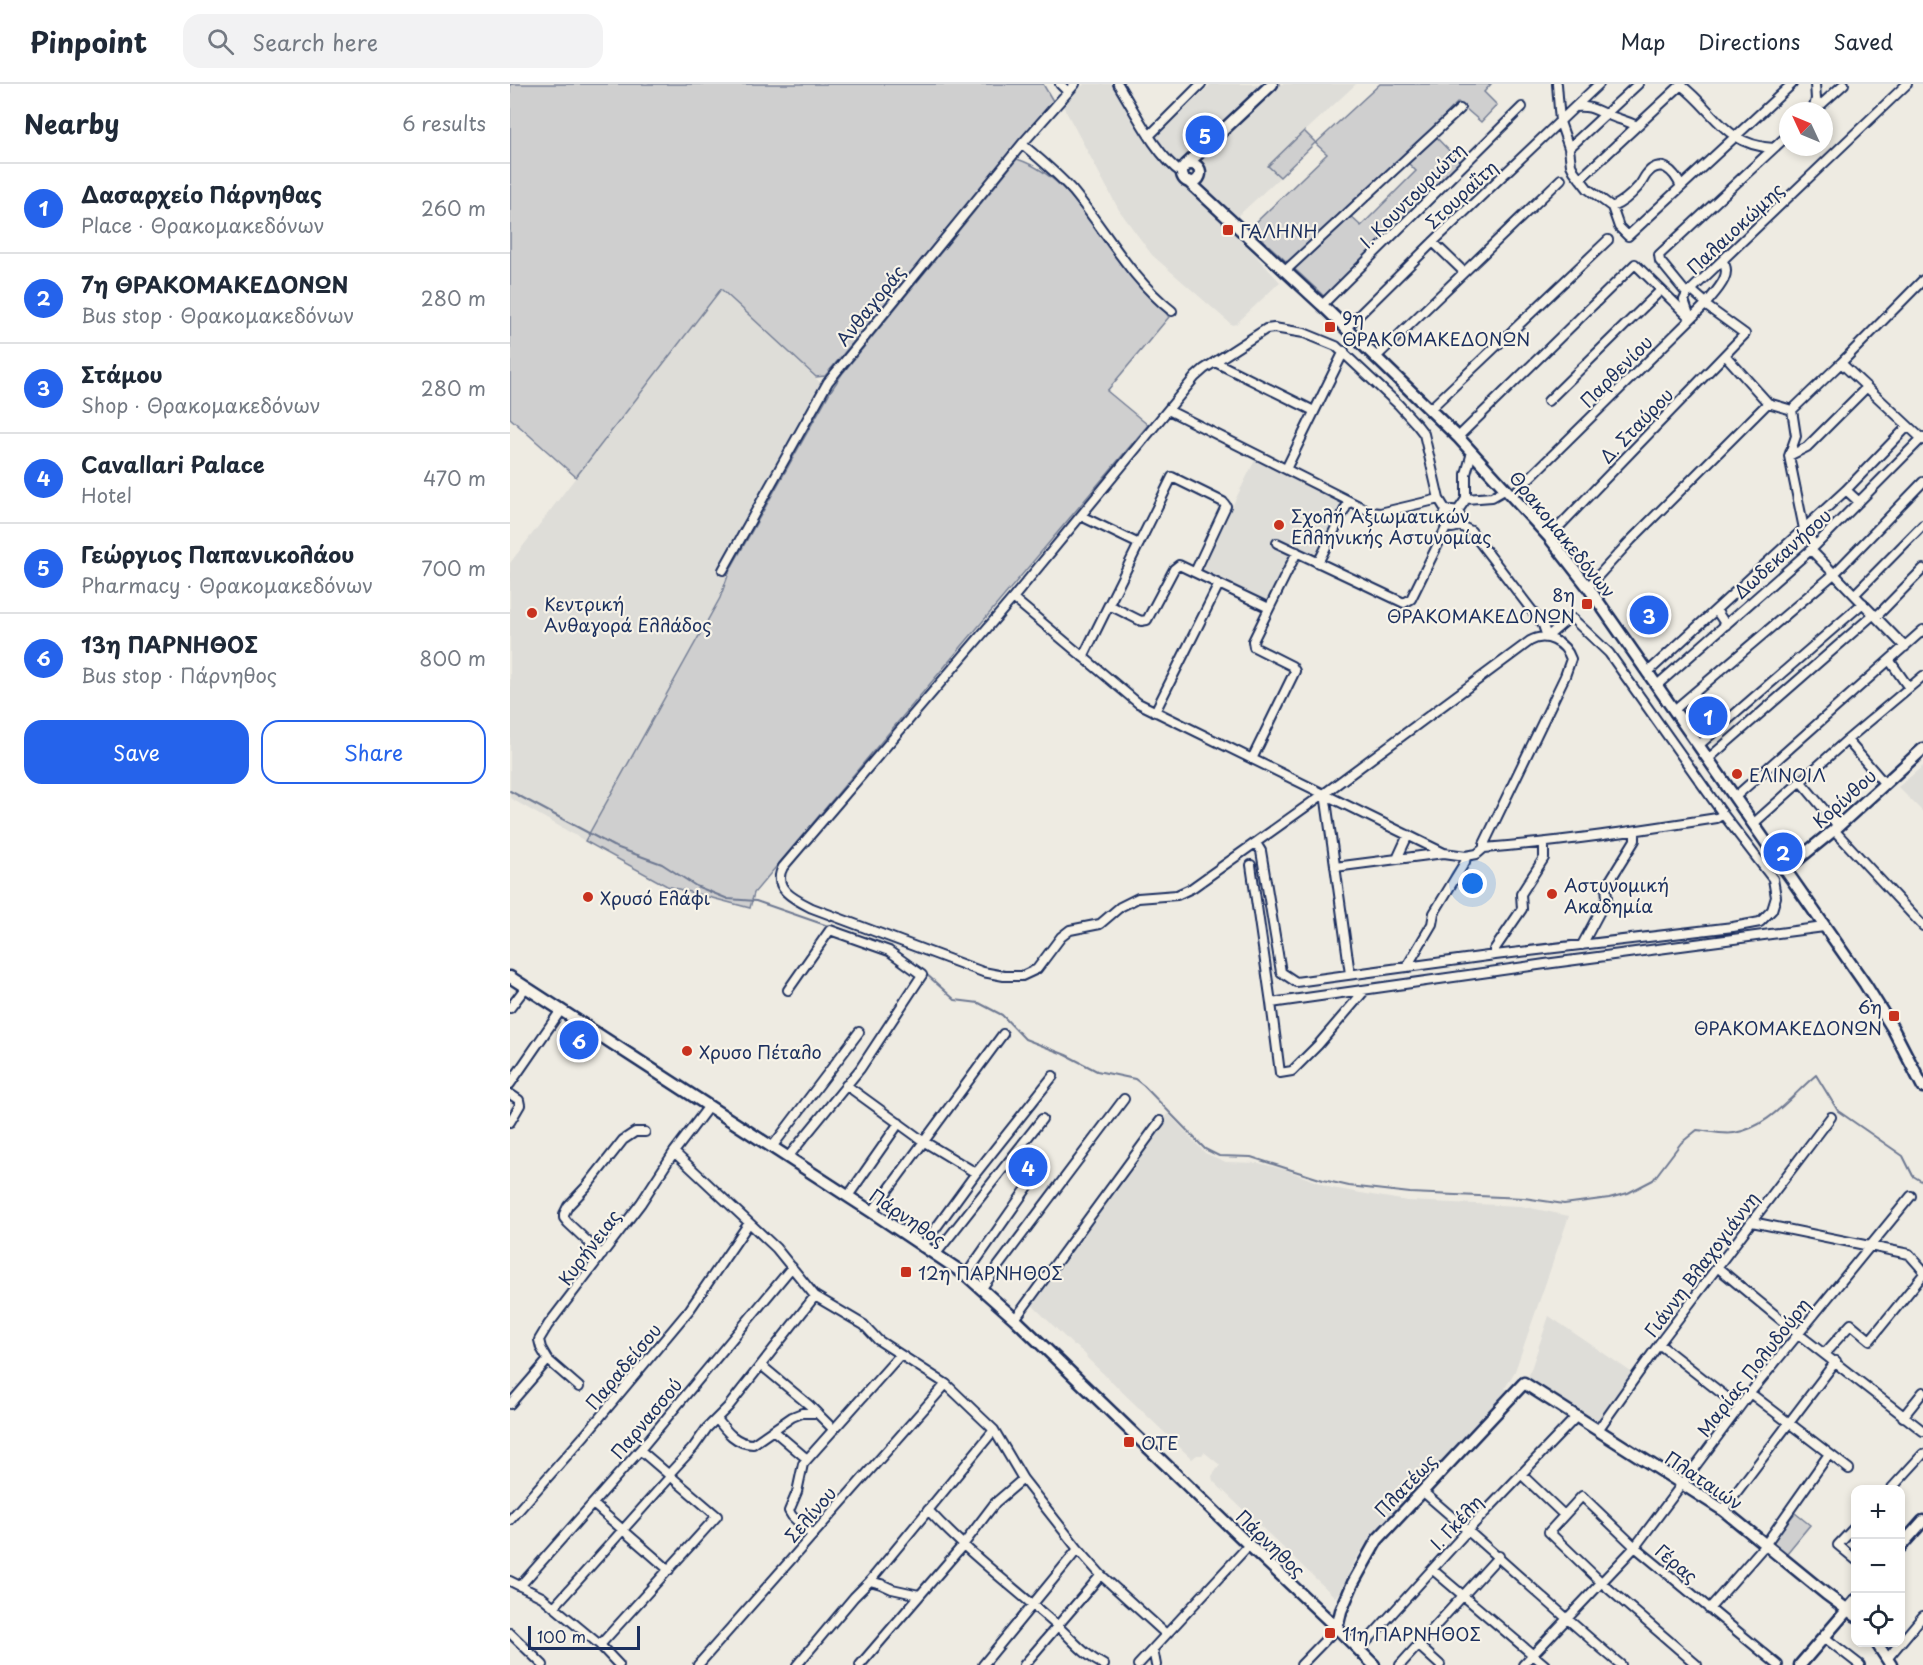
<!DOCTYPE html>
<meta charset="utf-8">
<style>
:root{--surface:#fff;--page:#f2f2f3;--text:#1f2937;--muted:#747a83;--line:#e0e1e3;--accent:#2563eb}
body{margin:0;font-family:"Playpen Sans",sans-serif;background:var(--page);color:var(--text)}
.controls{position:absolute;right:18px;bottom:18px;display:grid;overflow:hidden;border-radius:12px;box-shadow:0 3px 9px #0003}
.controls button{width:54px;height:54px;display:grid;place-items:center;padding:0;border:0;border-bottom:2px solid var(--line);background:var(--surface);color:var(--text);font:30px sans-serif}
.compass{position:absolute;left:1269px;top:18px;width:54px;height:54px;border-radius:50%;background:var(--surface);box-shadow:0 3px 9px #0003;rotate:314deg}
.scale{position:absolute;left:18px;bottom:15px;width:112px;box-sizing:border-box;padding-left:6px;border:3px solid #1b2f5e;border-top:0;font-size:16px;line-height:21px;white-space:nowrap;color:#1b2f5e;-webkit-text-stroke:4px #f7f3e8;paint-order:stroke}
.you{position:absolute;left:963px;top:800px;width:21px;height:21px;margin:-15px;border:4px solid #fff;border-radius:50%;background:#1a73e8;box-shadow:0 0 0 9px #1a73e833}
.badge{display:grid;place-items:center;width:39px;height:39px;border-radius:50%;background:var(--accent);color:#fff;font-size:20px;font-weight:700}
.pin{position:absolute;translate:-50% -50%;border:3px solid #fff;box-shadow:0 2px 6px #0006}
.list{margin:0;padding:0;list-style:none}
h2{display:flex;justify-content:space-between;align-items:center;height:78px;margin:0;padding:0 24px;font-size:26px}
h2 small{font-size:20px;font-weight:400;color:var(--muted)}
.list li{display:grid;grid-template-columns:39px 1fr auto;gap:18px;align-items:center;box-sizing:border-box;height:90px;padding:0 24px;border-top:2px solid var(--line)}
.list b{display:block;font-size:22px;white-space:nowrap}
.list p{margin:0;font-size:20px;white-space:nowrap;color:var(--muted)}
.list em{font-size:20px;font-style:normal;color:var(--muted)}
.actions{display:flex;gap:12px;padding:18px 24px}
.actions a{flex:1;padding:14px 0;border:2px solid var(--accent);border-radius:18px;text-align:center;font-size:21px;color:var(--accent)}
.actions .main{background:var(--accent);color:#fff}
.icon{flex:none;width:33px;height:33px;fill:none;stroke:currentColor;stroke-width:2;stroke-linecap:round;stroke-linejoin:round}
.map{position:relative;flex:none;width:1413px;height:1581px;overflow:hidden}
header{display:flex;align-items:center;gap:36px;box-sizing:border-box;height:84px;padding:0 30px;background:var(--surface);border-bottom:2px solid var(--line)}
header strong{font-size:28px}
nav{display:flex;gap:33px;margin-inline-start:auto;font-size:21px}
.search{width:420px;height:54px;background:var(--page);display:flex;align-items:center;gap:15px;box-sizing:border-box;padding:0 21px;border-radius:18px;color:var(--muted);font-size:22px}
main{display:flex}
aside{flex:1;background:var(--surface)}
.map>svg:first-child{display:block}
</style>
<header>
<strong>Pinpoint</strong>
<div class="search"><svg class="icon" aria-label="search" viewBox="0 0 24 24"><circle cx="10" cy="10" r="6"/><path d="M15 15l6 6"/></svg>Search here</div>
<nav><a>Map</a><a>Directions</a><a>Saved</a></nav>
</header>
<main>
<aside>
<h2>Nearby<small>6 results</small></h2>
<ul class="list">
<li><span class="badge">1</span><div><b>Δασαρχείο Πάρνηθας</b><p>Place · Θρακομακεδόνων</p></div><em>260 m</em></li>
<li><span class="badge">2</span><div><b>7η ΘΡΑΚΟΜΑΚΕΔΟΝΩΝ</b><p>Bus stop · Θρακομακεδόνων</p></div><em>280 m</em></li>
<li><span class="badge">3</span><div><b>Στάμου</b><p>Shop · Θρακομακεδόνων</p></div><em>280 m</em></li>
<li><span class="badge">4</span><div><b>Cavallari Palace</b><p>Hotel</p></div><em>470 m</em></li>
<li><span class="badge">5</span><div><b>Γεώργιος Παπανικολάου</b><p>Pharmacy · Θρακομακεδόνων</p></div><em>700 m</em></li>
<li><span class="badge">6</span><div><b>13η ΠΑΡΝΗΘΟΣ</b><p>Bus stop · Πάρνηθος</p></div><em>800 m</em></li>
</ul>
<div class="actions"><a class="main">Save</a><a>Share</a></div>
</aside>
<div class="map">
<svg width="1413" height="1581" viewBox="0 0 1413 1581">
<rect width="100%" height="100%" fill="#eeebe2"/>
<filter id="ink" filterUnits="userSpaceOnUse"><feTurbulence type="fractalNoise" baseFrequency=".0167" numOctaves="2"/><feDisplacementMap in="SourceGraphic" scale="12" xChannelSelector="R" yChannelSelector="G"/><feConvolveMatrix kernelMatrix="1 2 1 2 8 2 1 2 1" color-interpolation-filters="sRGB"/></filter>
<g filter="url(#ink)">
<path fill="#deddd8" d="M574 0H602L640 59 701 0H846L759 81 770 93 718 141 770 198 726 240 722 241 642 171 609 126 553 22Z
M211 204 320 308 220 486 210 514 75 757 0 714V479Z
M746 374 836 418 808 474 787 464 759 520 690 487Z
M1413 682V728L1388 703Z
M658 1029 695 1069 716 1078 749 1079 779 1087 822 1104 897 1117 1011 1122 1059 1132 1005 1287 995 1304 997 1306 861 1452 846 1475 830 1508 825 1513 703 1397 702 1392 710 1381 694 1368 692 1371H687L682 1375 577 1274 576 1271 566 1262H564L517 1216 561 1162Z
M1039 1232 1124 1290 1088 1338 1018 1294Z"/>
<path fill="#cfcfcf" stroke="#757f96" stroke-width="1.5" fill-rule="evenodd" d="M0 0H533L543 17 315 292 306 293 211 205 66 393 0 334Z
M870 0H981L974 8 987 21 971 38 948 18 920 47 952 80 816 214 740 144 817 70 805 59 770 93 758 82 794 47 806 59ZM894 75 906 87 851 142 838 130Z
M507 75C559 92 583 145 615 185 629 202 647 215 659 233L597 307 638 341 244 809 240 824 157 802 75 757 210 514 220 486 320 308 332 290Z
M1285 1429 1300 1441 1277 1469 1262 1457Z"/>
<g fill="none" stroke-linecap="round" stroke-linejoin="round">
<path stroke="#6e7992" stroke-width="2" d="M0 707 103 762 152 780 186 802 218 815 246 817 321 843
M388 869 405 880 445 916 469 919 492 931 515 955 556 971 587 987 625 995 634 1002 695 1065 709 1072 741 1073 813 1096 839 1102 900 1109 1014 1114 1054 1120 1099 1114 1118 1109 1143 1096 1171 1059 1187 1046C1198 1047 1213 1051 1224 1049 1258 1044 1281 1012 1306 991L1328 1027 1393 1072 1403 1092 1413 1098"/>
<g stroke="#1b2f5e" stroke-width="12">
<path id="street" d="M550 0 557 7
M608 0C624 26 647 73 672 89
M1047 0 1050 38 1059 64 1061 81 1064 87 1078 105 1102 123 1109 143 1118 152 1282 0
M1171 1C1206 28 1214 61 1264 64
M1065 23C1085 22 1083 26 1098 31 1108 35 1117 37 1127 42
M1303 27 1306 15 1305 0
M1304 27 1334 0
M639 52 691 0
M512 60C530 75 548 90 563 107 596 147 620 194 662 227
M1059 64 1128 0
M1070 95 1172 0
M1102 123C1112 119 1121 111 1128 103 1132 99 1133 95 1136 91 1150 72 1165 88 1171 103
M923 158 954 188
M775 187 950 25
M1181 206 1196 219
M1177 210 1397 0
M812 221 1012 23
M1178 228 1174 216 1177 210 1150 177 1149 171 1278 51
M836 244 923 158 1089 0
M1215 271 1258 319 1282 326
M866 273 1051 95
M705 278 804 327
M1331 279 1413 356
M1038 317 1151 206
M920 325 1098 156
M658 326 861 428 870 429 929 415 937 428
M1282 326 1331 279 1413 196
M1282 326 1286 352 1279 372 1294 445 1305 462
M948 353 1125 180 1180 234
M1279 372 1297 363 1357 303
M776 385 834 267
M1336 406 1349 418
M1002 411 1195 221C1203 210 1225 191 1212 177
M929 415 914 350 907 341 888 320 826 262 794 249 764 244 756 245 694 285 685 293 503 514 273 783C261 805 286 816 302 824L473 888 494 892H512L527 885 551 853 560 846 590 840 610 823 628 814 667 811 682 804 815 709 1020 557C1036 548 1055 558 1061 575L1055 592 974 760V764
M956 415 982 413 996 405
M933 435a9 9 0 1 1 18 0a9 9 0 1 1-18 0Z
M947 428 956 415V390L962 368
M571 432 629 460
M1039 453 1235 250 1195 221
M767 459 894 519 901 515 937 442
M1301 466 1395 563
M808 479 839 417
M213 486 318 298 512 60 565 0
M1078 503 1121 456 1258 319
M1345 510 1413 441
M503 514 628 619 934 769
M599 521 631 537 637 536 664 485 669 481 759 524
M1206 526 1216 541
M1366 533 1413 485
M573 573 662 393 713 418 716 422 685 488
M1380 577 1399 604
M1137 589 1336 406 1398 342
M1146 602 1305 462 1413 353
M1164 626 1324 490 1413 398
M645 628 709 500
M1337 656 1375 700
M1189 661 1353 519
M742 675 785 587 782 582 744 563 743 557 787 468
M1198 675 1364 530
M1291 698 1328 742
M815 709 840 890
M1225 713 1413 546
M1243 740 1337 656 1413 592
M1324 746 1413 842
M746 759 751 767 771 888 786 898 985 871 1223 843 1250 838 1262 826 1266 813 1263 795 1213 730 1099 569 1063 535H1058L1037 553 1033 541 961 447 948 441
M887 775 898 751
M741 781 761 919 1035 880 1314 843
M825 783 934 769 956 772 967 770 974 764C1053 758 1130 746 1207 734L1213 730
M1072 861 1097 814 1096 803 1125 756V747
M985 871 984 866 1012 825 1011 810 1034 774V760
M898 883 899 879 922 840 924 829 955 778 956 772
M761 919 770 989 782 987 808 961 855 906
M0 924 16 903
M0 1000 51 926
M336 1001 413 1057 466 1089
M0 1010 9 1016 10 1021 0 1038
M262 1063 349 948
M164 1068 266 1164 305 1212 354 1241 368 1256 436 1300 484 1346 513 1395 568 1465 591 1491 656 1550
M278 1073 350 985 412 891 379 867 320 846 278 906
M338 1112 389 1039
M362 1128 493 950
M1242 1138 1399 1170 1413 1186
M412 1163 466 1089 543 992
M92 1171 58 1139 54 1134V1130L58 1122 76 1103 113 1056 125 1048H135
M425 1171 532 1035
M1207 1183 1287 1249 1413 1347
M456 1191 524 1094
M471 1205 614 1015
M505 1235 650 1037
M1149 1260 1229 1323
M1315 1269 1341 1240 1360 1256 1413 1191
M38 1276 69 1303
M251 1281 299 1321 324 1346
M1240 1309 1339 1385
M0 1320 38 1276 31 1264 29 1256 38 1241 131 1119 164 1068 199 1022
M1393 1333 1413 1308
M207 1335C216 1347 226 1360 243 1360L282 1333 292 1329H307
M263 1346 297 1375
M1088 1346 1149 1260 1321 1033
M159 1390 183 1364 197 1344 218 1323 305 1212
M1011 1390 1054 1431
M1380 1406 1413 1370
M912 1407C979 1464 1043 1524 1111 1581
M83 1420 159 1486
M418 1426C457 1468 502 1502 545 1540 563 1555 571 1569 594 1581
M1213 1426 1326 1277
M0 1436 75 1351 180 1225 239 1139
M1346 1442 1328 1461 1346 1476
M302 1451 282 1432 279 1427 287 1408 293 1380 390 1271
M923 1486 1035 1581
M0 1497 32 1513 90 1561 109 1581
M360 1497 371 1500 382 1505 409 1511
M10 1502 130 1366 282 1183
M44 1523 161 1392
M1199 1525 1255 1461 1319 1370
M0 1549 33 1581
M1314 1553 1350 1581
M90 1561 207 1432 130 1366
M908 1561 930 1581
M643 1565 646 1581
M849 1566 958 1446 1066 1333
M1377 1575 1413 1532
M188 1581 436 1300
M287 1581 344 1513 360 1497 484 1346
M350 1581 453 1461 485 1419 513 1395
M473 1581 568 1465
M514 1581 591 1491
M628 1581 739 1461
M791 1581 827 1544
M890 1581 989 1472
M1013 1581 1125 1463 1240 1309 1401 1112
M1187 1581 1092 1499 1039 1448 1072 1412 1125 1463 1268 1581"/>
</g>
<g stroke="#1b2f5e" stroke-width="15">
<path id="secondary" d="M672 89a9 9 0 1 1 18 0a9 9 0 1 1-18 0Z
M676 81 762 0
M678 97 812 221 948 353 1039 453 1078 503 1355 900 1383 945 1413 1003
M1275 786 1324 746 1413 665
M0 893 362 1128 456 1191 505 1235 739 1461 827 1544 864 1581
M1390 1463 1413 1437
M827 1544 831 1527 843 1499 867 1456 1014 1299 1213 1426 1316 1510 1346 1532
M1366 1558 1381 1581
M1290 1581 1346 1516"/>
</g>
<use href="#street" stroke="#f7f3e8" stroke-width="8"/>
<use href="#secondary" stroke="#f7f3e8" stroke-width="10"/>
</g>
</g>
<g fill="#c8321e" stroke="#f7f3e8" stroke-width="2">
<rect x="712" y="140" width="12" height="12" rx="3"/>
<rect x="814" y="237" width="12" height="12" rx="3"/>
<circle cx="769" cy="441" r="6"/>
<rect x="1071" y="514" width="12" height="12" rx="3"/>
<circle cx="22" cy="529" r="6"/>
<circle cx="1227" cy="690" r="6"/>
<circle cx="1042" cy="810" r="6"/>
<circle cx="78" cy="813" r="6"/>
<rect x="1378" y="926" width="12" height="12" rx="3"/>
<circle cx="177" cy="967" r="6"/>
<rect x="390" y="1182" width="12" height="12" rx="3"/>
<rect x="613" y="1352" width="12" height="12" rx="3"/>
<rect x="814" y="1543" width="12" height="12" rx="3"/>
</g>
<g text-anchor="middle" dominant-baseline="central" stroke-width="4.5" stroke-linejoin="round" paint-order="stroke">
<g font-size="18" fill="#1b2f5e" stroke="#f7f3e8">
<text transform="translate(951 110) rotate(-43)">Στουραΐτη</text>
<text transform="translate(902 111) rotate(-45)">Ι. Κουντουριώτη</text>
<text transform="translate(1225 144) rotate(-43)">Παλαιοκώμης</text>
<text transform="translate(360 221) rotate(-51)">Ανθαγοράς</text>
<text transform="translate(1106 287) rotate(-45)">Παρθενίου</text>
<text transform="translate(1126 341) rotate(-46)">Δ. Σταύρου</text>
<text transform="translate(1053 450) rotate(51)">Θρακομακεδόνων</text>
<text transform="translate(1272 469) rotate(-42)">Δωδεκανήσου</text>
<text transform="translate(1334 714) rotate(-42)">Κορίνθου</text>
<text transform="translate(398 1133) rotate(34)">Πάρνηθος</text>
<text transform="translate(79 1163) rotate(-53)">Κυρήνειας</text>
<text transform="translate(1191 1180) rotate(-53)">Γιάννη Βλαχογιάννη</text>
<text transform="translate(113 1282) rotate(-50)">Παραδείσου</text>
<text transform="translate(1243 1283) rotate(-52)">Μαρίας Πολυδούρη</text>
<text transform="translate(136 1334) rotate(-50)">Παρνασσού</text>
<text transform="translate(1194 1396) rotate(34)">Πλαταιών</text>
<text transform="translate(895 1401) rotate(-46)">Πλατέως</text>
<text transform="translate(300 1430) rotate(-49)">Σελίνου</text>
<text transform="translate(946 1438) rotate(-47)">Ι. Γκέλη</text>
<text transform="translate(761 1459) rotate(44)">Πάρνηθος</text>
<text transform="translate(1167 1479) rotate(40)">Γέρας</text>
</g>
<g font-size="18" fill="#1b2f5e" stroke="#f7f3e8" text-anchor="start">
<text x="730" y="146">ΓΑΛΗΝΗ</text>
<text x="832" y="233">9η<tspan x="832" dy="21">ΘΡΑΚΟΜΑΚΕΔΟΝΩΝ</tspan></text>
<text x="781" y="431">Σχολή Αξιωματικών<tspan x="781" dy="21">Ελληνικής Αστυνομίας</tspan></text>
<text x="1065" y="510" text-anchor="end">8η<tspan x="1065" dy="21">ΘΡΑΚΟΜΑΚΕΔΟΝΩΝ</tspan></text>
<text x="34" y="519">Κεντρική<tspan x="34" dy="21">Ανθαγορά Ελλάδος</tspan></text>
<text x="1239" y="690">ΕΛΙΝΟΙΛ</text>
<text x="1054" y="800">Αστυνομική<tspan x="1054" dy="21">Ακαδημία</tspan></text>
<text x="90" y="813">Χρυσό Ελάφι</text>
<text x="1372" y="922" text-anchor="end">6η<tspan x="1372" dy="21">ΘΡΑΚΟΜΑΚΕΔΟΝΩΝ</tspan></text>
<text x="189" y="967">Χρυσο Πέταλο</text>
<text x="408" y="1188">12η ΠΑΡΝΗΘΟΣ</text>
<text x="631" y="1358">ΟΤΕ</text>
<text x="832" y="1549">11η ΠΑΡΝΗΘΟΣ</text>
</g>
</g>
</svg>
<div class="controls">
<button>+</button>
<button>−</button>
<button><svg class="icon" aria-label="locate" viewBox="0 0 24 24"><circle cx="12" cy="12" r="6"/><path d="M12 2v4M12 18v4M2 12h4M18 12h4"/></svg></button>
</div>
<svg class="compass" viewBox="-18 -18 36 36"><path d="M0-13l5 13h-10z" fill="#e53935"/><path d="M0 13l5-13h-10z" fill="#747a83"/></svg>
<div class="scale">100 m</div>
<div class="you"></div>
<div class="pin badge" style="left:1198px;top:632px">1</div>
<div class="pin badge" style="left:1273px;top:768px">2</div>
<div class="pin badge" style="left:1139px;top:531px">3</div>
<div class="pin badge" style="left:518px;top:1083px">4</div>
<div class="pin badge" style="left:695px;top:51px">5</div>
<div class="pin badge" style="left:69px;top:956px">6</div>
</div>
</main>
